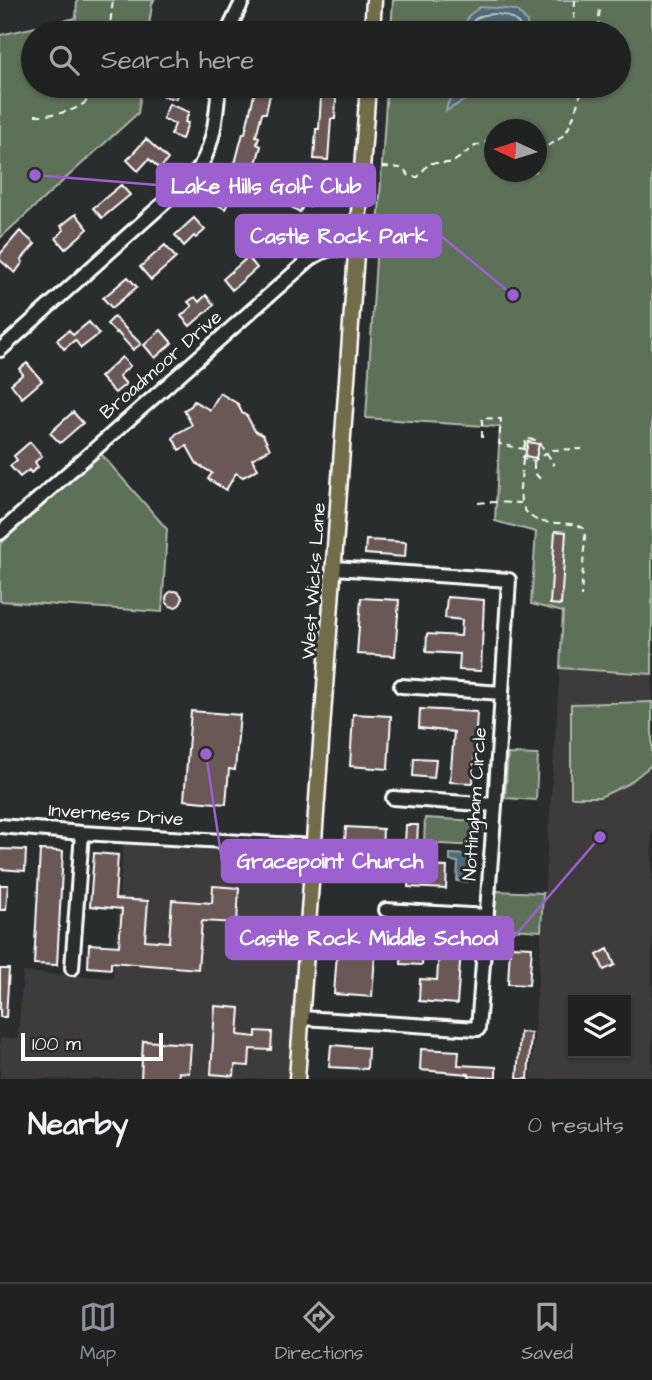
<!DOCTYPE html>
<style>
:root{--surface:#202222;--page:#2d2f2f;--text:#f1f3f6;--muted:#a2a4a5;--line:#3d3f40;--accent:#8c9099}
body{margin:0;font-family:"Architects Daughter",sans-serif;background:var(--page);color:var(--text)}
.controls{position:absolute;right:21px;bottom:21px;display:grid;overflow:hidden;border-radius:0px;box-shadow:0 2px 5px #0004}
.controls button{width:63px;height:63px;display:grid;place-items:center;padding:0;border:0;border-bottom:2px solid var(--line);background:var(--surface);color:var(--text);font:35px sans-serif}
.compass{position:absolute;left:484px;top:119px;width:63px;height:63px;border-radius:50%;background:var(--surface);box-shadow:0 2px 5px #0004;rotate:274deg}
.scale{position:absolute;left:21px;bottom:18px;width:142px;box-sizing:border-box;padding-left:7px;border:4px solid #fff;border-top:0;font-size:19px;line-height:24px;white-space:nowrap;color:#fff;-webkit-text-stroke:5px #2a2d2e;paint-order:stroke}
.list{margin:0;padding:0;list-style:none}
h2{display:flex;justify-content:space-between;align-items:center;height:91px;margin:0;padding:0 28px;font-size:30px}
h2 small{font-size:23px;font-weight:400;color:var(--muted)}
.icon{flex:none;width:38px;height:38px;fill:none;stroke:currentColor;stroke-width:2;stroke-linecap:round;stroke-linejoin:round}
.map{position:relative;flex:none;width:652px;height:1079px;overflow:hidden}
.search{position:absolute;background:var(--surface);box-shadow:0 2px 5px #0004;left:21px;right:21px;top:21px;height:77px;display:flex;align-items:center;gap:18px;box-sizing:border-box;padding:0 24px;border-radius:38px;color:var(--muted);font-size:26px}
.sheet{height:203px;background:var(--surface)}
nav{display:flex;justify-content:space-around;align-items:center;box-sizing:border-box;height:98px;border-top:2px solid var(--line);background:var(--surface);font-size:19px;color:var(--muted)}
nav a{display:grid;justify-items:center;gap:4px}
nav .on{color:var(--accent)}
.map>svg:first-child{display:block}
</style>
<div class="map">
<svg width="652" height="1079" viewBox="0 0 652 1079">
<rect width="100%" height="100%" fill="#2a2d2e"/>
<filter id="ink" filterUnits="userSpaceOnUse"><feTurbulence type="fractalNoise" baseFrequency=".0143" numOctaves="2"/><feDisplacementMap in="SourceGraphic" scale="14" xChannelSelector="R" yChannelSelector="G"/><feConvolveMatrix kernelMatrix="1 2 1 2 8 2 1 2 1" color-interpolation-filters="sRGB"/></filter>
<g filter="url(#ink)">
<path fill="#3d3a3a" fill-rule="evenodd" d="M560 668 652 674V1079H531ZM573 1000H626V1053H573Z
M124 835 314 846 297 1079H0V1038H18L23 972 113 978Z"/>
<path fill="#5d6f59" stroke="#aeb7ac" stroke-width="2" fill-rule="evenodd" d="M77 0H154L152 4 148 33H33V86H142L138 113 0 238V35L76 18Z
M393 0H652V674L560 668 563 612 531 604 536 532 495 521 500 427 366 418 387 86H619V33H391ZM494 130H536V172H494Z
M101 454 167 529 162 612 0 601V544Z
M652 702V763L650 766 628 784 600 797H571V704Z
M508 754 538 755 536 800 505 798Z
M425 818 478 821 477 846 424 843Z
M496 891 543 893 541 931 494 928Z"/>
<path fill="#4f6974" stroke="#95a5ac" stroke-width="2" d="M480 7 508 9 517 11 527 22V33H464L468 16Z
M458 86H495L482 90 446 111 448 103Z
M450 854 470 855 468 882 457 881 458 862 450 861Z"/>
<g fill="none" stroke-linecap="round" stroke-linejoin="round">
<path stroke="#b9c3c7" stroke-width="2" d="M471 33 474 20C487 10 509 13 519 24L520 33"/>
</g>
<path fill="#6a5856" stroke="#fff" stroke-width="2" d="M179 23 198 27 197 33H177Z
M164 86H179L176 99 162 96Z
M256 86H272L266 113H262L256 136 259 137 257 144 261 146 255 167 249 166 225 209 211 201 229 169 233 171 243 133H245Z
M321 97 336 98 335 119H331L328 160 314 159 316 129H319Z
M169 104 189 112 185 122 188 123 182 139 171 135 175 124 163 119Z
M146 139 168 159 160 169 149 159 138 171 127 160Z
M121 185 130 195 102 218 93 208Z
M300 186 316 197 309 207 304 204 300 212 288 205Z
M76 214 88 229 65 249 56 238 64 230 61 226Z
M194 218 205 230 196 238 194 236 184 246 175 235Z
M20 231 35 244 21 260 23 262 15 273 0 260V254Z
M165 245 176 258 151 280 140 267Z
M248 257 257 268 232 290 223 279Z
M128 277 137 287 112 308 103 298Z
M206 295 214 305 190 326 181 316 192 306 188 302 195 297 199 302Z
M114 317 141 344 133 350 117 332 116 333 107 324Z
M89 322 99 334 81 348 75 340 64 349 57 340 69 330 73 335Z
M161 330 172 343 155 358 144 345Z
M122 357 130 366 119 376 126 384 115 393 100 377Z
M27 363 42 381 22 398 11 384 23 374 19 369Z
M220 393 238 404 242 413 247 416 255 431 263 435 270 449 252 459 258 469 243 477 236 473 226 490 208 479 212 473 197 464 187 446 179 450 173 438 176 434 192 425 184 410 191 406 194 401 210 410Z
M73 412 83 423 60 443 50 433Z
M30 442 42 456 35 462 38 467 31 473 29 470 20 477 10 466 17 460 14 456Z
M528 442 539 444 536 458 525 456Z
M555 531 566 532 561 605 550 604Z
M366 540 406 542 405 557 365 554Z
M166 599a8 8 0 1 1 16 0a8 8 0 1 1-16 0Z
M447 597 484 600 481 671 459 670 460 654 426 652 427 634 461 636 462 620 445 618Z
M361 598 399 600 395 656 357 654Z
M420 709 477 712 473 783 450 782 454 732 419 728Z
M191 711 240 715 235 770 229 769 226 804 184 800Z
M353 714 391 716 388 769 350 766Z
M414 758 436 759 434 778 413 776Z
M406 825H418L417 844 405 843Z
M346 827 383 829 382 850H378L377 863H382L380 881 342 878Z
M0 849 26 850 25 871 0 869Z
M40 850 63 851 57 965 34 964Z
M94 853 118 855 115 899 148 901 145 940 169 942 172 900 212 903 213 886 239 888 237 923 202 921 198 969 111 962V969L88 967 89 944 119 946 122 909 90 906Z
M410 865 447 867 446 889 408 887Z
M0 885H8L6 910H0Z
M440 935 462 937 457 1004 419 1001 420 979 437 980Z
M338 939 376 941 372 997 334 994Z
M402 945 423 947 422 965 401 964Z
M510 946 532 947 529 985 508 984Z
M608 949 615 965 604 970 597 955Z
M0 969H9L6 1017H0Z
M215 1006 240 1008 238 1035 256 1037V1031L272 1032 271 1050 250 1049 249 1066 235 1065 234 1076 211 1074Z
M520 1032 531 1033 528 1079H517Z
M143 1041 191 1044 189 1073 179 1072 178 1079H141Z
M331 1045 368 1048 367 1069 329 1067Z
M421 1049 459 1051 458 1065 496 1067V1078L469 1076V1074L420 1070Z"/>
<g fill="none" stroke-linecap="round" stroke-linejoin="round">
<g stroke="#fff" stroke-width="18">
<path id="minor" d="M227 33 243 0
M0 350 194 176C214 149 216 119 219 86
M0 533 310 259C328 247 335 247 356 250
M401 686 502 693
M393 798 495 805
M0 826 82 833 314 846
M386 910 487 916
M72 968 82 833
M302 1018 478 1029 495 805 509 580 335 568"/>
</g>
<g stroke="#fff" stroke-width="19">
<path id="major" d="M372 33 374 0
M297 1079 368 86"/>
</g>
<path stroke="#fff" stroke-width="2" stroke-dasharray="7 5" stroke-linecap="butt" d="M575 0 574 24 578 28 610 31 616 33
M598 29 600 6
M109 33 113 0
M619 35 622 42 619 49
M35 115C62 115 85 111 99 86
M536 149C575 141 571 115 584 86
M382 167 403 168 410 177H418L429 163H452L475 146 487 142H494
M482 438V418L501 419 499 444 524 449 523 459 534 461 551 450 582 449
M524 448 526 439 537 440 553 462V466
M534 462V472L541 480
M521 502 520 488 523 459
M478 503 488 502 521 503C535 534 560 516 583 528L585 536 581 597"/>
<use href="#minor" stroke="#2a2d2e" stroke-width="12"/>
<use href="#major" stroke="#726c4b" stroke-width="14"/>
</g>
</g>
<g text-anchor="middle" dominant-baseline="central" stroke-width="6" stroke-linejoin="round" paint-order="stroke">
<g font-size="19" fill="#fff" stroke="#2a2d2e">
<text transform="translate(161 365) rotate(-41)">Broadmoor Drive</text>
<text transform="translate(314 581) rotate(-86)">West Wicks Lane</text>
<text transform="translate(475 804) rotate(-86)">Nottingham Circle</text>
<text transform="translate(116 815) rotate(4)">Inverness Drive</text>
</g>
</g>
<path fill="none" stroke="#9c61cf" stroke-width="2.5" d="M35 175L157 185M513 295L441 236M206 754L222 861M600 837L513 938"/>
<g fill="#9c61cf" stroke="#2a2d2e" stroke-width="2.5">
<circle cx="35" cy="175" r="7"/>
<circle cx="513" cy="295" r="7"/>
<circle cx="206" cy="754" r="7"/>
<circle cx="600" cy="837" r="7"/>
</g>
<g fill="#9c61cf" stroke="#9c61cf" stroke-width="2.5">
<rect x="157" y="164" width="218" height="42" rx="7"/>
<rect x="236" y="215" width="205" height="42" rx="7"/>
<rect x="222" y="840" width="215" height="42" rx="7"/>
<rect x="226" y="917" width="287" height="42" rx="7"/>
</g>
<g font-size="21" text-anchor="middle" font-weight="bold" fill="#fff">
<text x="266" y="193">Lake Hills Golf Club</text>
<text x="339" y="243">Castle Rock Park</text>
<text x="330" y="868">Gracepoint Church</text>
<text x="369" y="945">Castle Rock Middle School</text>
</g>
</svg>
<div class="controls">
<button><svg class="icon" aria-label="layers" viewBox="0 0 24 24"><path d="M12 4l9 5-9 5-9-5zM3 14l9 5 9-5"/></svg></button>
</div>
<svg class="compass" viewBox="-18 -18 36 36"><path d="M0-13l5 13h-10z" fill="#e53935"/><path d="M0 13l5-13h-10z" fill="#a2a4a5"/></svg>
<div class="scale">100 m</div>
<div class="search"><svg class="icon" aria-label="search" viewBox="0 0 24 24"><circle cx="10" cy="10" r="6"/><path d="M15 15l6 6"/></svg>Search here</div>
</div>
<section class="sheet">
<h2>Nearby<small>0 results</small></h2>
<ul class="list">
</ul>
</section>
<nav>
<a class="on"><svg class="icon" aria-label="map" viewBox="0 0 24 24"><path d="M3 6l6-2 6 2 6-2v14l-6 2-6-2-6 2zM9 4v14M15 6v14"/></svg>Map</a>
<a><svg class="icon" aria-label="directions" viewBox="0 0 24 24"><path d="M12 3l9 9-9 9-9-9zM9 14v-3h6M13 9l2 2-2 2"/></svg>Directions</a>
<a><svg class="icon" aria-label="saved" viewBox="0 0 24 24"><path d="M7 4h10v16l-5-4-5 4z"/></svg>Saved</a>
</nav>
